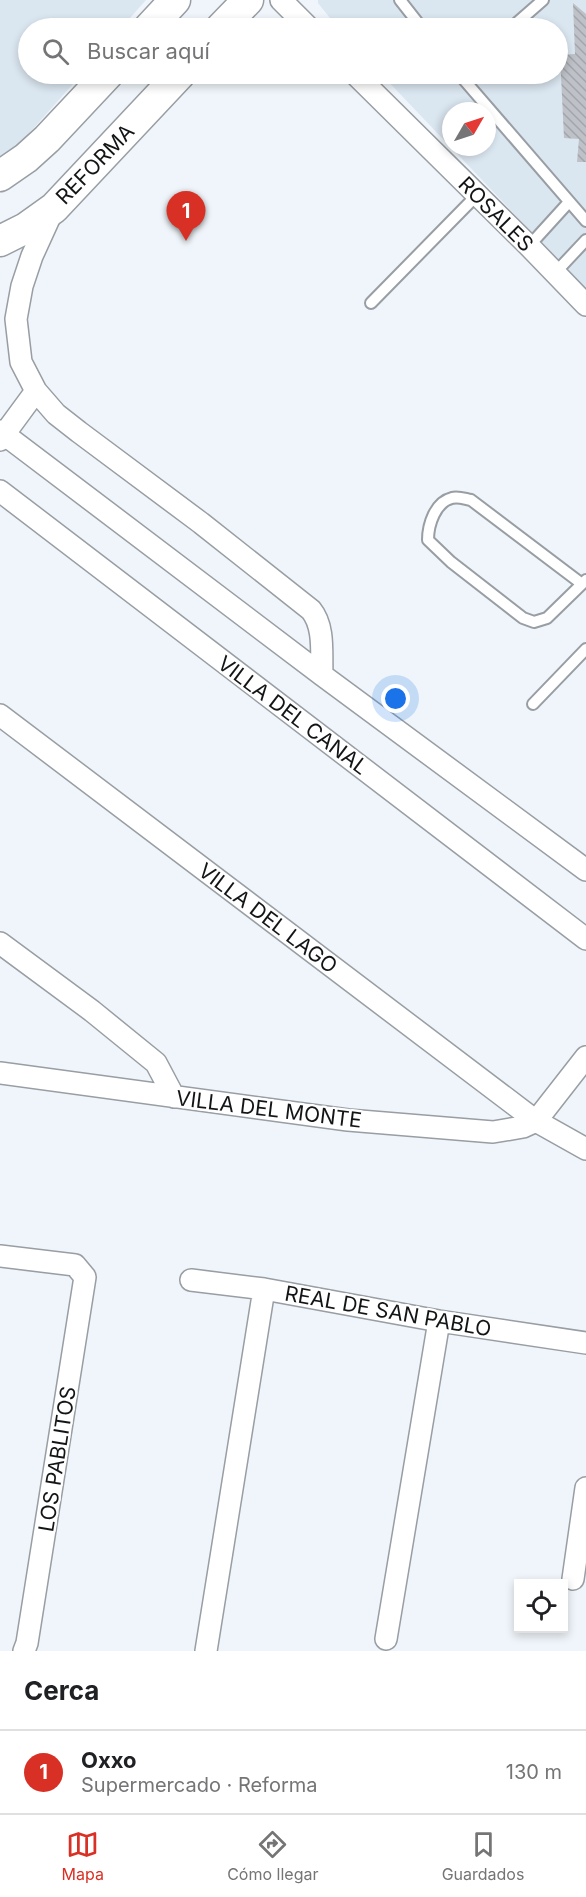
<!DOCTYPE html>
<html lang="es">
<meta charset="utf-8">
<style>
:root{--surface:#fff;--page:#f6f6f6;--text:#202124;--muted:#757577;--line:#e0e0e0;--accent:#d93025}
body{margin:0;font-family:Inter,sans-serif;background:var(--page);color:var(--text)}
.controls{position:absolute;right:18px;bottom:18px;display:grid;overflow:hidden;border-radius:0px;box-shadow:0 3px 9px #0003}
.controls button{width:54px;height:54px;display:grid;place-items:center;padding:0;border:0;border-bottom:2px solid var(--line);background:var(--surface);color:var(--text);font:30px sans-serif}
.compass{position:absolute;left:442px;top:102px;width:54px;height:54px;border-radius:50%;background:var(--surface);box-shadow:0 3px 9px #0003;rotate:51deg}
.you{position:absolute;left:396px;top:699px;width:21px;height:21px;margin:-15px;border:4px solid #fff;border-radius:50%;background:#1a73e8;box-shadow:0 0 0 9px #1a73e833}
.badge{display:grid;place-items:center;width:39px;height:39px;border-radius:50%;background:var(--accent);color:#fff;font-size:20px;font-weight:700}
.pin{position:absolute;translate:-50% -50px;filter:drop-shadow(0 2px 3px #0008)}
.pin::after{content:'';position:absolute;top:32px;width:21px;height:18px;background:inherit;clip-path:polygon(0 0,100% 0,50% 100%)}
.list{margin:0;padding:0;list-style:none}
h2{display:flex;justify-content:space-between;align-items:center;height:78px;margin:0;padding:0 24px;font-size:26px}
h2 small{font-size:20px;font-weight:400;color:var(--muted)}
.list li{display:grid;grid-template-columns:39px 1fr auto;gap:18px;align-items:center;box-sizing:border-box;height:84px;padding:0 24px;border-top:2px solid var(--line)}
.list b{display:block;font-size:22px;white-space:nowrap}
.list p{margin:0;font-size:20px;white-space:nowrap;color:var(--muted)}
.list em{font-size:20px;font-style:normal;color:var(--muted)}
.icon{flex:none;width:33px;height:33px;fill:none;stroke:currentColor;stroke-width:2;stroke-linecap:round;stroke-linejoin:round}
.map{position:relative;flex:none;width:586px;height:1651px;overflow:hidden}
.search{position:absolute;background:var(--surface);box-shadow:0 3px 9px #0003;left:18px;right:18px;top:18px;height:66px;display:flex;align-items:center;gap:15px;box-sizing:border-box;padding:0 21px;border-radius:33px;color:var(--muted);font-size:22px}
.sheet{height:162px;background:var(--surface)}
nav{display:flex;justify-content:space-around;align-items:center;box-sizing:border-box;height:84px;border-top:2px solid var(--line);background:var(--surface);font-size:16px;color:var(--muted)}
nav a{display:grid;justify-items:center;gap:3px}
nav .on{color:var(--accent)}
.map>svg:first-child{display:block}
</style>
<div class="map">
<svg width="586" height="1651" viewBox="0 0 586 1651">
<defs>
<pattern id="building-back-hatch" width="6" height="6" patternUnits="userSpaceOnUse" patternTransform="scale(1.5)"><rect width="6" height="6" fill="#bec1c7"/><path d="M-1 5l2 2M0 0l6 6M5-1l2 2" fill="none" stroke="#a2a5aa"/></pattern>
</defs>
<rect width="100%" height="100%" fill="#eff5fa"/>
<path fill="#dae6f0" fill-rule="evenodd" d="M0 0H146L121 28H28V74H82L5 160 0 163Z
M318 0H586V289L381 74H558V28H338L318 3ZM451 111H487V147H451Z"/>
<path fill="url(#building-back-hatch)" d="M573 3 586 14V162H577L579 139 564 138 560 55 575 54Z"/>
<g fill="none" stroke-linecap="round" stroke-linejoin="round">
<g stroke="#989ea3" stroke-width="14">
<path id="lane" d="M400 0 422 28
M511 28 543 0
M459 74 586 221
M529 246 569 202
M555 273 586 240
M371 303 477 195
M582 584 471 500C465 499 458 496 452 498 435 502 428 525 428 540L451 562 523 618 534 622 547 618 586 580
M533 704 586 649"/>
</g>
<g stroke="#989ea3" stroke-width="24">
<path id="street" d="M281 0 309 28
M355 74 529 246 586 305
M53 210 32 256 22 286 16 319 21 362 36 391 56 414 79 432 201 523 311 610C325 627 321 654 322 675
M0 431 322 675 586 870
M0 440 36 391
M0 491 586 939
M0 715 536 1121 586 1149
M0 943 92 1011 156 1063 174 1097
M0 1073 348 1120 493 1132 523 1127 536 1121 586 1057
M0 1256 75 1265 85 1277 27 1643 24 1651
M191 1280 264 1289 439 1321 586 1343
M573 1579 586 1488
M386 1639 439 1321
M206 1651 264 1289"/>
</g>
<g stroke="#989ea3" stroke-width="33">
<path id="secondary" d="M149 28 175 0
M221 28 248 0
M0 176 26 158 47 139 108 74
M0 241 26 228 54 208 180 74"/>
</g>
<use href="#lane" stroke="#fff" stroke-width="10"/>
<use href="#street" stroke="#fff" stroke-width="21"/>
<use href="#secondary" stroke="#fff" stroke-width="30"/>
</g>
<g text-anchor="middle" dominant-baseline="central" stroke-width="4.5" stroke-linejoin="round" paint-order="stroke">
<g font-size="21" fill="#121416" stroke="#fff">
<text transform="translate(95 164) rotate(-46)">REFORMA</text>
<text transform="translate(496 214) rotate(45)">ROSALES</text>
<text transform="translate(293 715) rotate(37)">VILLA DEL CANAL</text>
<text transform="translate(268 918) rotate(37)">VILLA DEL LAGO</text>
<text transform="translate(269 1109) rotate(7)">VILLA DEL MONTE</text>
<text transform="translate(388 1311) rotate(10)">REAL DE SAN PABLO</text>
<text transform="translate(57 1459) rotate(-81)">LOS PABLITOS</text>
</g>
</g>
</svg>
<div class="controls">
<button><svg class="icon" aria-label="locate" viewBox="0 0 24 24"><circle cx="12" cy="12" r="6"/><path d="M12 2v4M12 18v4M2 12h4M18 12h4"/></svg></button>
</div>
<svg class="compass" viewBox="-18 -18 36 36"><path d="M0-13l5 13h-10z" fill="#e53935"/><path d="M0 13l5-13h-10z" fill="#757577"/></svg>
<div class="you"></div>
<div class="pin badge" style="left:186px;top:241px">1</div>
<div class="search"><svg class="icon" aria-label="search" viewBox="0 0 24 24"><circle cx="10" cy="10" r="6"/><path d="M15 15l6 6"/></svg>Buscar aquí</div>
</div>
<section class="sheet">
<h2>Cerca<small></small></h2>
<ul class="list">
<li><span class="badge">1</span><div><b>Oxxo</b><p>Supermercado · Reforma</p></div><em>130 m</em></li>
</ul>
</section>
<nav>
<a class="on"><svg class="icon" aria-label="map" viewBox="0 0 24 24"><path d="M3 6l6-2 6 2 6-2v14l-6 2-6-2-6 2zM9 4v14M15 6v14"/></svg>Mapa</a>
<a><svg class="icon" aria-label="directions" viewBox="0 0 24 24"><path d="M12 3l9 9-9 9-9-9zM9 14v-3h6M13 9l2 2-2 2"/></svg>Cómo llegar</a>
<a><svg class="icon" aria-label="saved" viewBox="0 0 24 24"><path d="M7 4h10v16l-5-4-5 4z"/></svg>Guardados</a>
</nav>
